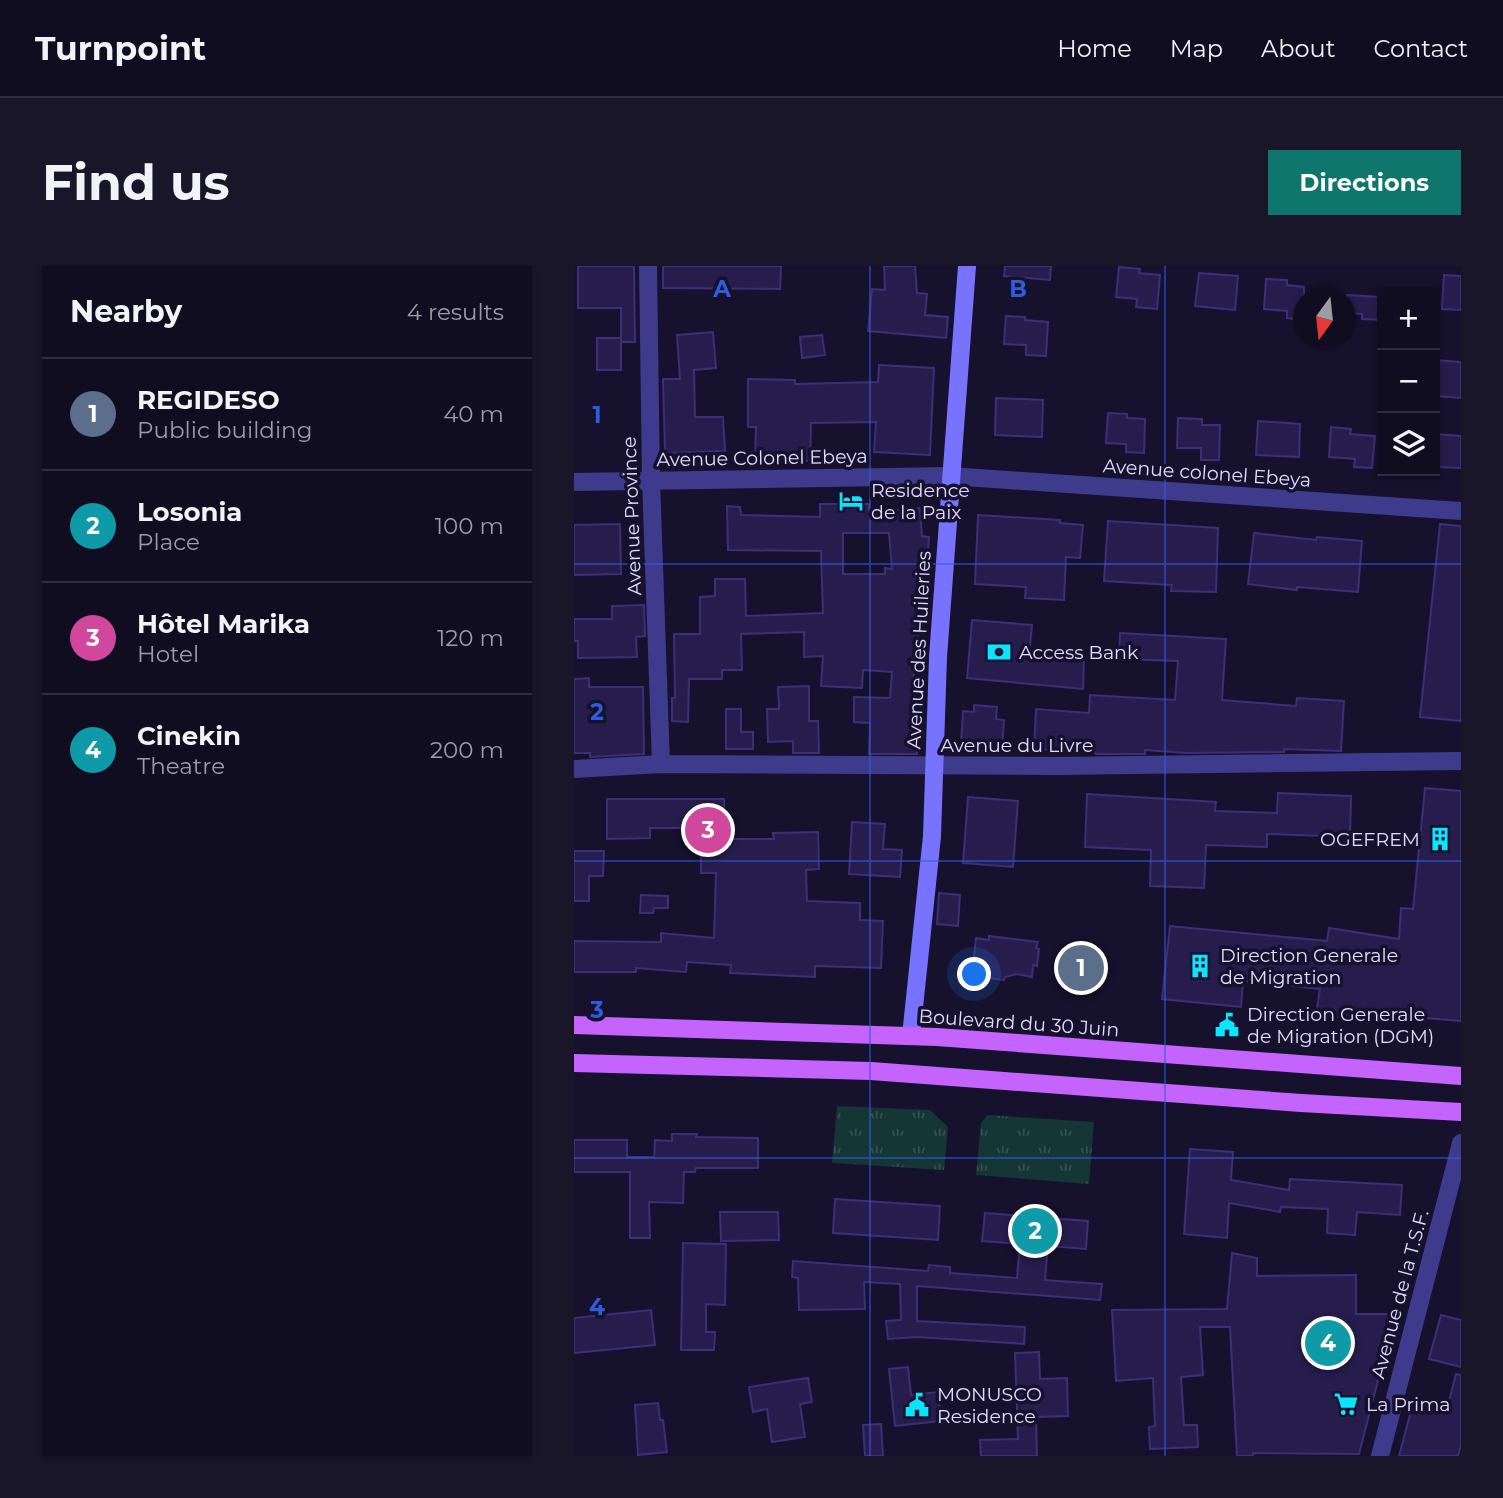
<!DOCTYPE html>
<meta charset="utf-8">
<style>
:root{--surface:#100d21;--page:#19162a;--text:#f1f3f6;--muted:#9c9ca5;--line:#302d3f;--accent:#0f766e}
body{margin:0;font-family:Montserrat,sans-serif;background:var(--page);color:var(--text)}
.controls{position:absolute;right:21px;top:21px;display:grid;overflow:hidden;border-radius:0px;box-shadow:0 2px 5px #0004}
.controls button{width:63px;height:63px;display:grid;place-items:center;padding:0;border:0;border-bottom:2px solid var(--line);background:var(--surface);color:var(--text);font:35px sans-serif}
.compass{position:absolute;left:719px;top:21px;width:63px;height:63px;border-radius:50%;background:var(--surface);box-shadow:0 2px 5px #0004;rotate:195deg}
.you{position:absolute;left:401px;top:709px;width:24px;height:24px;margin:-18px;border:5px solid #fff;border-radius:50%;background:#1a73e8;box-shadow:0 0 0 10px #1a73e833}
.badge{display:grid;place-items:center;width:46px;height:46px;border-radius:50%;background:var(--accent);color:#fff;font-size:23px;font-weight:700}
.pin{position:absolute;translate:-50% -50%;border:4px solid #fff;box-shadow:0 2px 7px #0006}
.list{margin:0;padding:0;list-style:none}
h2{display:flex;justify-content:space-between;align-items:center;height:91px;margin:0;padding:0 28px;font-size:30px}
h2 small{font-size:23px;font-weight:400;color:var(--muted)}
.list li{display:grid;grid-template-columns:46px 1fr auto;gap:21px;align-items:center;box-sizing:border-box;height:112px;padding:0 28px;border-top:2px solid var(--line)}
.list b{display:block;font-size:26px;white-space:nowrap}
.list p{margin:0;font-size:23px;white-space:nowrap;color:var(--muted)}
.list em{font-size:23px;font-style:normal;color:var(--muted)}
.icon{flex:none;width:38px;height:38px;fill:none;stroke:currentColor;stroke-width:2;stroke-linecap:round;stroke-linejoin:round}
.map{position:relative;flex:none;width:887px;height:1190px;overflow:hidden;border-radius:0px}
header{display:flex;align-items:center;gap:42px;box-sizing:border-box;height:98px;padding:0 35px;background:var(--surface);border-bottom:2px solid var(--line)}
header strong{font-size:33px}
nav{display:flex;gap:38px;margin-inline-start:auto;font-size:24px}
.intro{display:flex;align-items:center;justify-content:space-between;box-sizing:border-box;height:168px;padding:0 42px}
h1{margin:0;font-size:49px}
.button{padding:18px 32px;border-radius:0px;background:var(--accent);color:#fff;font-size:24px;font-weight:700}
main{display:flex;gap:42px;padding:0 42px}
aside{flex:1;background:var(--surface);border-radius:0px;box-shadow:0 2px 5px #0004}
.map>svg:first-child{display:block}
</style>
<header>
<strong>Turnpoint</strong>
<nav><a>Home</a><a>Map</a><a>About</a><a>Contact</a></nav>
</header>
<div class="intro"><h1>Find us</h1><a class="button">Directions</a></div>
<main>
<aside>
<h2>Nearby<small>4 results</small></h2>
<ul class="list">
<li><span class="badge" style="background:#5c6f8a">1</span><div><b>REGIDESO</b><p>Public building</p></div><em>40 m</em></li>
<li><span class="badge" style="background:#0f9aa8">2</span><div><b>Losonia</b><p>Place</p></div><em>100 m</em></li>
<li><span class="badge" style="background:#d1479c">3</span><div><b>Hôtel Marika</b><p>Hotel</p></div><em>120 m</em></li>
<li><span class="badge" style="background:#0f9aa8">4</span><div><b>Cinekin</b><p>Theatre</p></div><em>200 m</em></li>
</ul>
</aside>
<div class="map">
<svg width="887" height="1190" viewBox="0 0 887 1190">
<defs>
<pattern id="grass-tufts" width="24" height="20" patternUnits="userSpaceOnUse" patternTransform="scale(1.75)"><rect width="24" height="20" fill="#143635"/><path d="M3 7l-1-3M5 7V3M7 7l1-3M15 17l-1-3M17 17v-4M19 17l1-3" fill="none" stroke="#365253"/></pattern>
</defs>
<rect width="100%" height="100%" fill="#16112c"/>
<path fill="url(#grass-tufts)" d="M263 840 356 844 374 861 370 904 258 897Z
M413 849 520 856 515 918 402 909 407 857Z"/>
<path fill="#271d4d" stroke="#3d2e7a" stroke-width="2" fill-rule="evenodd" d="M4 0H60L61 76H47V42H4Z
M89 0H207L206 23 89 22Z
M310 0H341L343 27 353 28 351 49 374 51 372 72 294 65 298 23 311 24Z
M431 0H477L476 14 430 10Z
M545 1 566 3 565 7 586 9 583 43 562 41 563 33 542 31Z
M625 7 664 10 661 44 621 40Z
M870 9 887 10V44L868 43Z
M692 13 713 14V19L730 21V54L713 52V45L690 43Z
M773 29 806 31 805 54 788 53V48L772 47Z
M432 50 451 51V54L474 56 472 90 452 89V79L430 78Z
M139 66 142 102 120 104 121 151H149L151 185 91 187 89 113H106L103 69Z
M248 69 251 89 228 92 226 71Z
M23 72H47V104H23Z
M861 94 887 96V132L861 130Z
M305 99 360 102 356 189 300 186 302 156 237 157 236 195 181 193 182 161H174V113L221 114V118L304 116Z
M422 132 469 134 468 171 421 169Z
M534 147 553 148V152L571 153 570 187 552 186V178L532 177Z
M604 152 628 153V159H646L645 194H627V182H603Z
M684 155 726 158 725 191 682 189Z
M757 161 777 163 776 168 801 170 798 202 780 201 781 193 755 191Z
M861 168 887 170V202L861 201Z
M246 238H295V246L346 242 348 270 355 271 350 349H346L337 435H346L343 488H295L296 457 280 456V431L316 432 318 406 289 404 288 422 247 420 249 390 230 391V366L167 368 168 404H148V413H115L114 456 98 455V432H101L100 368H126V331L141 330V313H171L172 350 249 347 247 285 154 284 153 240 166 241 167 249 246 251ZM269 267H315L318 303 311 302V308H269Z
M404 249 486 254V257L509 259 506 292 492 291 490 334 451 332 452 321 401 318Z
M534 255 644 262 642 326 597 325 598 319 530 315Z
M46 258 47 308 0 309V259Z
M866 258 887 260V455L846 451Z
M680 267 742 274 743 271 788 275 784 326 723 321V324L674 318Z
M70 339 71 370 62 371 63 391 4 392V375H0V353H38V340Z
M398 354 458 359 455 390 510 392 509 423 393 412Z
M546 367 652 373 648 434 722 440 723 432 770 435 767 485 710 483V486L613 487 571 484V488H522L520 486 460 483 462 443 515 447 516 429 601 434 604 395 545 393Z
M15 412V421H69L70 488 16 491V487H0V413Z
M235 420V455H244L245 487H219V475L194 476 193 443H205L204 421Z
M400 439 423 441 422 453 430 454 428 481 387 479 389 445 400 446Z
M152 443H167V466H179V483H152Z
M851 522 887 525V755L803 748 802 754 742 749 746 723 669 715 667 741 588 733 596 660 753 675 755 662 825 673 827 642 839 643Z
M704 527 777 530 776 571 693 568V581L632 579 630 622 576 620 577 584 511 581 513 528 642 536 641 545 703 547Z
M394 531 444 535 439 601 389 597Z
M33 533H150L151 573H200L199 567 244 566 245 603 232 604 233 635 286 637V654L309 655 307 702 241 700V711L156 707 157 699 113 696 112 706 62 702V706H0V675L87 676V667L140 672 142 607H127V562H76V572L33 573Z
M278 556 311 558 309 583 328 584 326 611 275 608Z
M0 585H30L29 610H15V635H0Z
M365 627 386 629 384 660 363 658Z
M67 629 94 630V642H80L79 647H66Z
M415 670 464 676 462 682 465 683 463 700 459 699 458 711 443 708 431 711 430 714 398 710 402 672 415 674Z
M98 868H123L122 871 184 872V902H122L121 906H110L109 937 75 936 76 972H56V906H0V874H53V891H80L81 874 98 875Z
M616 883 659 886 657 914 715 924 716 913 828 919 826 949 783 946 781 969 753 967 754 943 707 941 706 946 655 937 653 972 610 968Z
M261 933 366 940 364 974 259 967Z
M146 946H204L205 974 147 975Z
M411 947 514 955 512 983 474 980 471 1014 528 1018 526 1034 343 1020V1055L451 1061 450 1078 343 1071 314 1073 312 1055 327 1054 326 1018 290 1016 291 1043 225 1044 224 1012 218 1011 219 995 354 1005 355 999 376 1001V1007L443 1012 446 978 408 975Z
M109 977 152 978 151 1039 132 1038V1066H141L140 1084H107Z
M658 987 683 992V1010L782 1009V1048H821L785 1188 679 1187V1190H663L656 1061H626L629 1109 607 1111 610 1159H623L624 1181 576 1183 575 1161 581 1160 579 1112 542 1115 538 1044 653 1043Z
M77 1044 81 1079 0 1087V1052Z
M867 1049 887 1054V1101L855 1093Z
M465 1086 466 1113 493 1112 494 1150 462 1151 463 1190H407L406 1174 444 1173 441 1087Z
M334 1101 337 1129 364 1126 367 1155 321 1160 315 1103Z
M882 1108 887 1109V1179L884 1190H825L839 1137 872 1147Z
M234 1112 238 1136 226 1138 231 1171 198 1176 193 1143 179 1146 175 1121Z
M84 1137 86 1154H89L93 1186 64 1189 61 1139Z
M307 1158 309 1190H291L289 1159Z"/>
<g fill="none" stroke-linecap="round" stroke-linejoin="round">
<path stroke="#3f3b8c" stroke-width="18" d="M74 0 77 214 87 498
M376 210 887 245
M0 503 87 498 483 500 887 495
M806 1190 887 877"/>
<path stroke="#3f3b8c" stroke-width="18" d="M0 216 376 210"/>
<path stroke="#7773ff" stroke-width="18" d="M337 770 358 570 364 391 393 0"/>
<path stroke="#c563ff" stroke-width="18" d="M0 759 363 771 887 810
M0 797 297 805 727 837 887 846"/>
</g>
<path fill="none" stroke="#305cdc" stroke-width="2" stroke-opacity="0.55" d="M296 0V1190M591 0V1190M0 298H887M0 595H887M0 892H887"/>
<defs>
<g id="hotel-bare" transform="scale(1.89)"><path d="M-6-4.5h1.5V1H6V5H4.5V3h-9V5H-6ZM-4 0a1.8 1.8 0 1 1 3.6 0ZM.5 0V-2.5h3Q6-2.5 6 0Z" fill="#08e5ff" stroke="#16112c" stroke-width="2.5" paint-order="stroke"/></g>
<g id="bank-bare" transform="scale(1.89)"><path d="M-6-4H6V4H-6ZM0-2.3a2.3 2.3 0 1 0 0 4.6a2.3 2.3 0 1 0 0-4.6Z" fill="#08e5ff" stroke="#16112c" stroke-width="2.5" paint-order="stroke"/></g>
<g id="building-bare" transform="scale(1.89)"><path d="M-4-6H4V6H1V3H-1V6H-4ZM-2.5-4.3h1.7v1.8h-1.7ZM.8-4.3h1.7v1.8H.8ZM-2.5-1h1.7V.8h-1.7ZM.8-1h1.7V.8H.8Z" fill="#08e5ff" stroke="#16112c" stroke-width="2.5" paint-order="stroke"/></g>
<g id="civic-bare" transform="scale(1.89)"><path d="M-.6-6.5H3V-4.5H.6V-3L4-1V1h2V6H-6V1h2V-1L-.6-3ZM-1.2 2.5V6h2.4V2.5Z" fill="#08e5ff" stroke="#16112c" stroke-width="2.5" paint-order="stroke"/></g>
<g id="supermarket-bare" transform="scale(1.89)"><path d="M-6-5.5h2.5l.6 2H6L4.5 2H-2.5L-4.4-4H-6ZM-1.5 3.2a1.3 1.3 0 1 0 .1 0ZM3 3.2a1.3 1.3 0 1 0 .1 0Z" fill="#08e5ff" stroke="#16112c" stroke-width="2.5" paint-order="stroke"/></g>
</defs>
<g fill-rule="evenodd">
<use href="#hotel-bare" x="277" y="235"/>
<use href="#bank-bare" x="425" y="386"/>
<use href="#building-bare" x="866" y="573"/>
<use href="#building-bare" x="626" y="700"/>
<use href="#civic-bare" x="653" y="759"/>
<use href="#supermarket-bare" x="772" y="1138"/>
<use href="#civic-bare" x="343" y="1139"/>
</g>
<g text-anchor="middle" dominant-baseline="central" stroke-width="7" stroke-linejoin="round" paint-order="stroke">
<g font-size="19" fill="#e0dcff" stroke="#16112c">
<text transform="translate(188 192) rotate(-1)">Avenue Colonel Ebeya</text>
<text transform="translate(633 207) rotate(4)">Avenue colonel Ebeya</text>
<text transform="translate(58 250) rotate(-92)">Avenue Province</text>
<text transform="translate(345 384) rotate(-87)">Avenue des Huileries</text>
<text x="443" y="479">Avenue du Livre</text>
<text transform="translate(445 757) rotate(4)">Boulevard du 30 Juin</text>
<text transform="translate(826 1028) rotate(-75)">Avenue de la T.S.F.</text>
</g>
<g font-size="19" fill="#e0dcff" stroke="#16112c" text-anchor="start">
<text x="297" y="224">Residence<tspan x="297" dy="22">de la Paix</tspan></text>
<text x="445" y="386">Access Bank</text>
<text x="846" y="573" text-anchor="end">OGEFREM</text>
<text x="646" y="689">Direction Generale<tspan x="646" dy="22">de Migration</tspan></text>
<text x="673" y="748">Direction Generale<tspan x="673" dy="22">de Migration (DGM)</tspan></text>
<text x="363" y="1128">MONUSCO<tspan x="363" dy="22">Residence</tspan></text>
<text x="792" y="1138">La Prima</text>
</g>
</g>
<g font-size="23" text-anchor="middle" font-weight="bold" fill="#305cdc" stroke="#16112c" stroke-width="7" stroke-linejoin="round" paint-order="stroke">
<text x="148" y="31">A</text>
<text x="444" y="31">B</text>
<text x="23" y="157">1</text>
<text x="23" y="454">2</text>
<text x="23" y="752">3</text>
<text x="23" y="1049">4</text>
</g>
</svg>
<div class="controls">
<button>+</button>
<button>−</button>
<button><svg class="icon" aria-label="layers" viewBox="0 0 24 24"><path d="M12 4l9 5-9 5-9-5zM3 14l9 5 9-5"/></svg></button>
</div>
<svg class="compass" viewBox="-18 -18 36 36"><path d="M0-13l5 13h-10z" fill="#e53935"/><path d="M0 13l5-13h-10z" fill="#9c9ca5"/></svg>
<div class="you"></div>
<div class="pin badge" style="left:507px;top:702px;background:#5c6f8a">1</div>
<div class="pin badge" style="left:461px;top:965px;background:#0f9aa8">2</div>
<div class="pin badge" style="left:134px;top:564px;background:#d1479c">3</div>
<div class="pin badge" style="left:754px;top:1077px;background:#0f9aa8">4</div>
</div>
</main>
